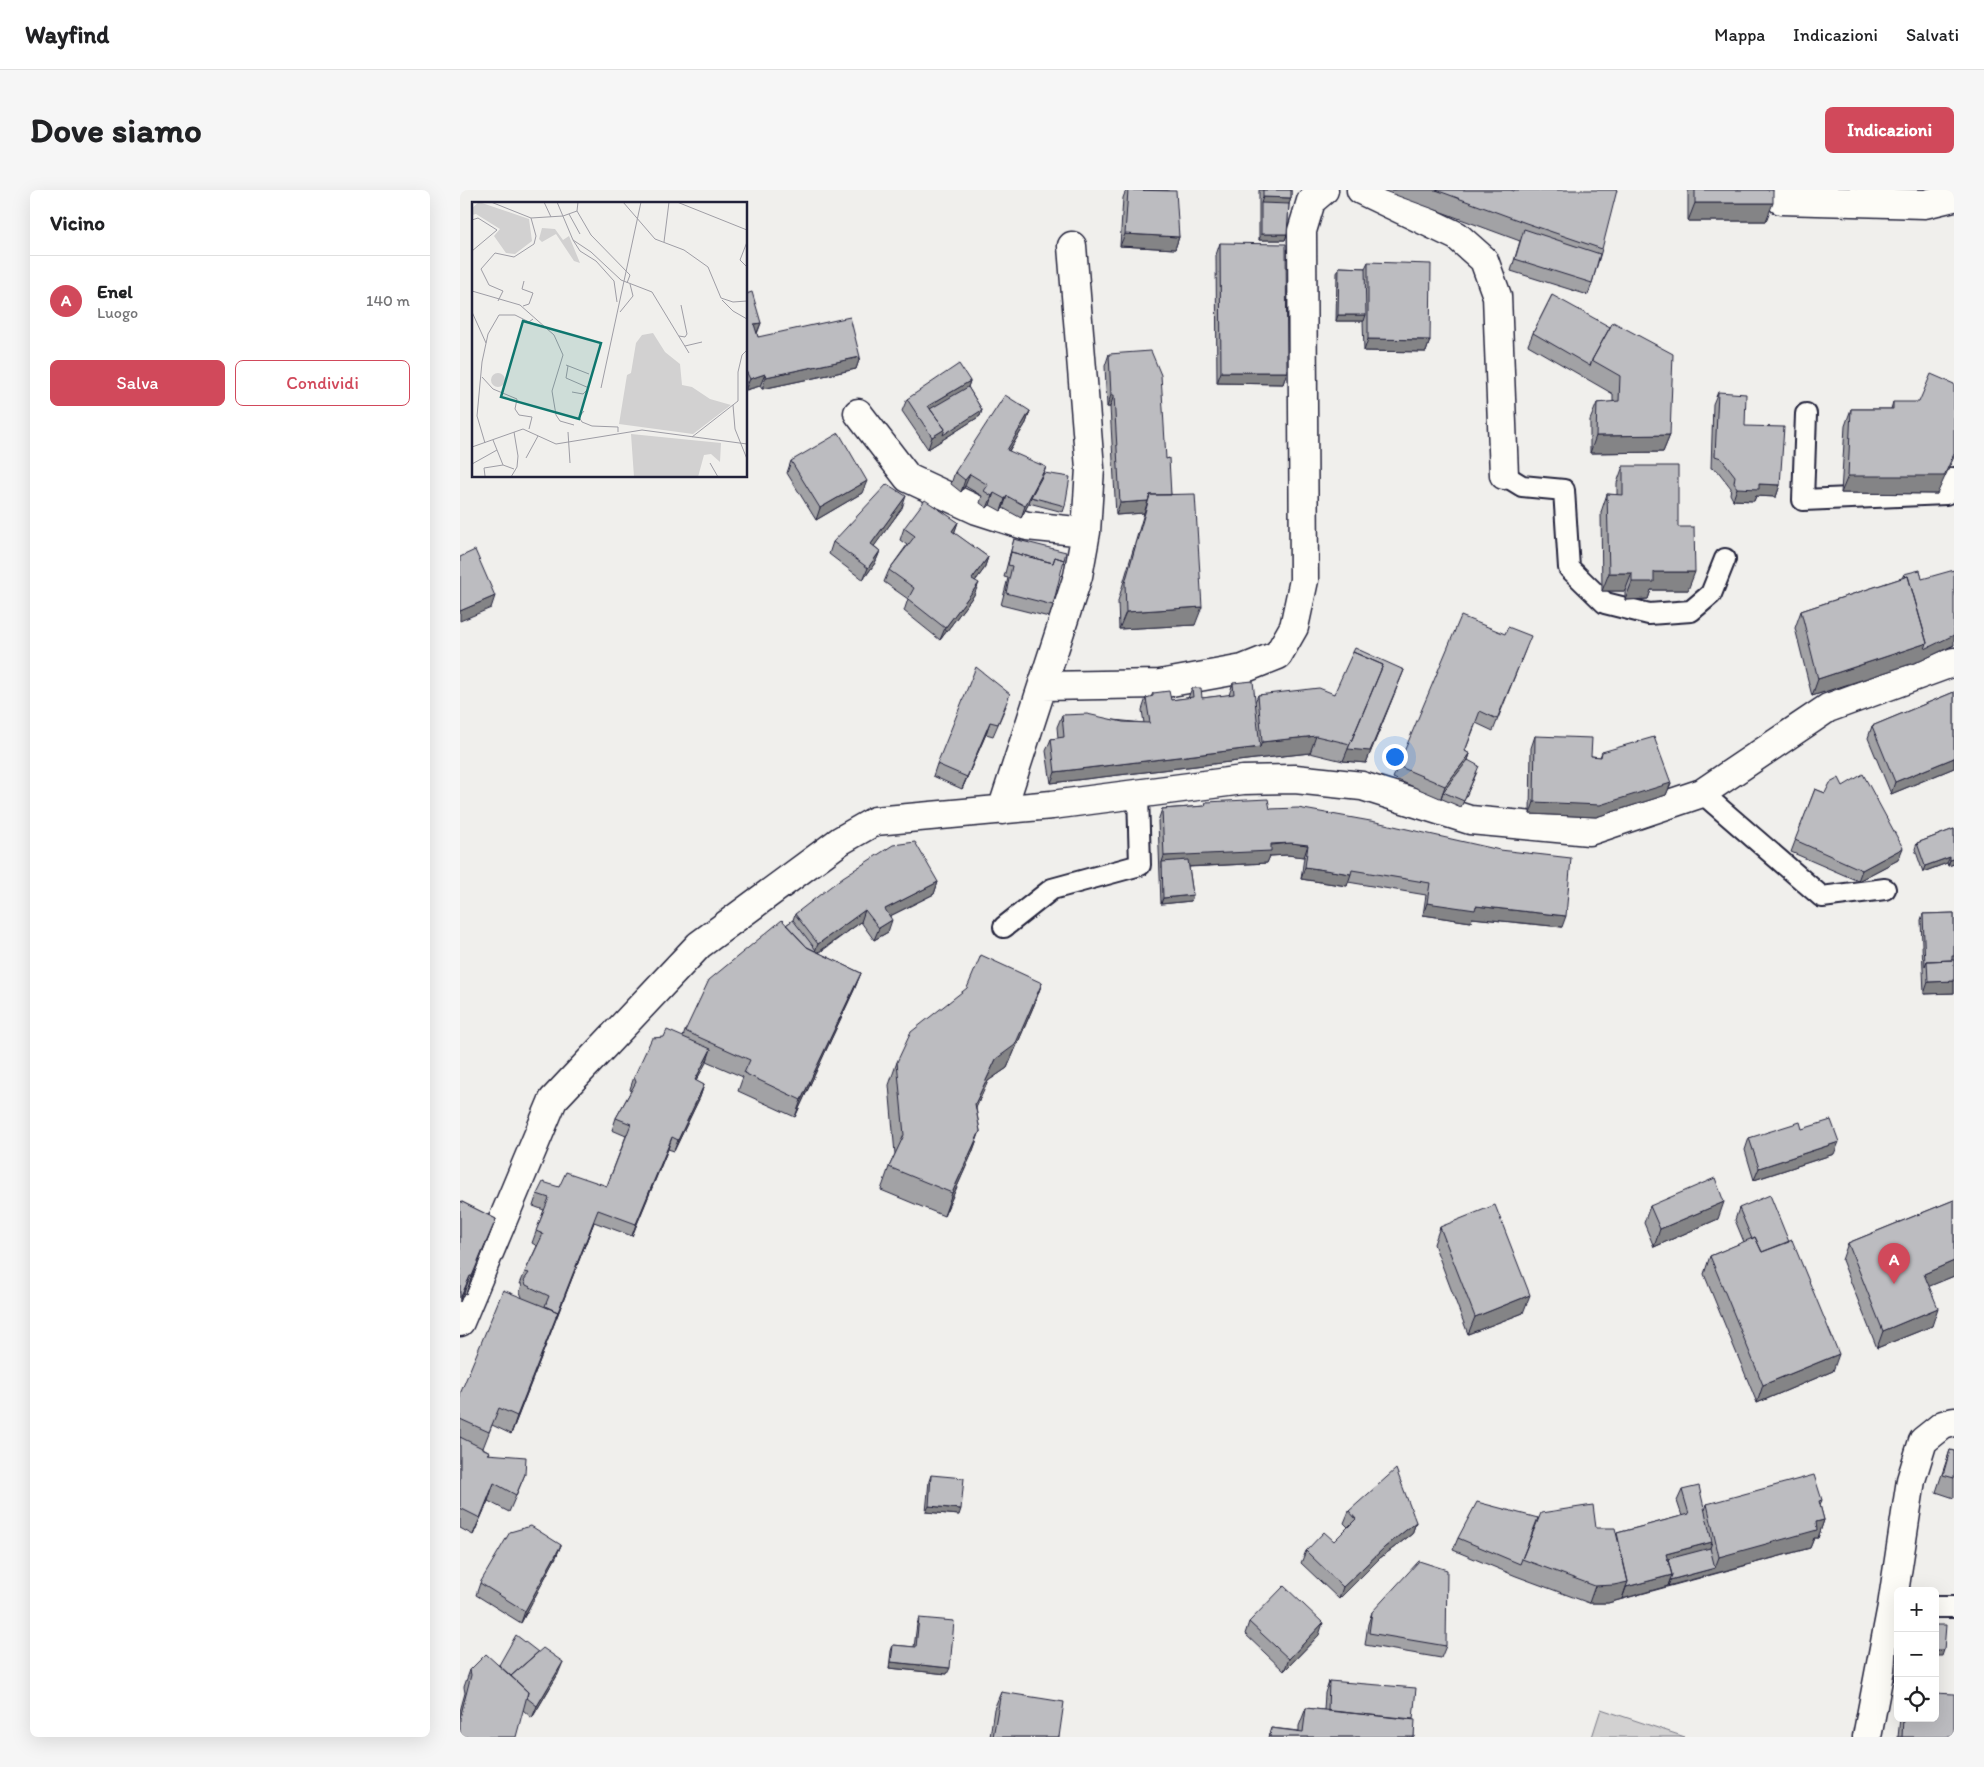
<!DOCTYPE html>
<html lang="it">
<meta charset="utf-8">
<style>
:root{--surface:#fff;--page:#f6f6f6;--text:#202124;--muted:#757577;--line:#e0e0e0;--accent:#d1495b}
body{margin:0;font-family:Itim,sans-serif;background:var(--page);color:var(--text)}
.controls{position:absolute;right:15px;bottom:15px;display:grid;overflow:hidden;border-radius:8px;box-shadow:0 5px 20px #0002}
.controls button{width:45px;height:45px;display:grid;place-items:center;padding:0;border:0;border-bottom:1px solid var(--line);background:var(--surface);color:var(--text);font:25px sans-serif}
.you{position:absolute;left:934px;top:566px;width:18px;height:18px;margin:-12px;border:4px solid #fff;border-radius:50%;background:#1a73e8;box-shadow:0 0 0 8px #1a73e833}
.badge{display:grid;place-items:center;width:32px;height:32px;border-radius:50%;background:var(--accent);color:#fff;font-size:16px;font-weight:700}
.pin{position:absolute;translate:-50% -41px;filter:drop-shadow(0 1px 2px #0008)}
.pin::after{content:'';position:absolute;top:26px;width:18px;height:15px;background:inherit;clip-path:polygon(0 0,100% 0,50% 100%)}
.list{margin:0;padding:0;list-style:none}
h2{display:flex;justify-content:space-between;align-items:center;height:65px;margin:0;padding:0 20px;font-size:21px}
h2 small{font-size:16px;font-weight:400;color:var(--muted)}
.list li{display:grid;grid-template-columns:32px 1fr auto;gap:15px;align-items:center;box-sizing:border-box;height:90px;padding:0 20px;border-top:1px solid var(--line)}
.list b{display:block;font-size:19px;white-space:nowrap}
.list p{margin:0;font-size:16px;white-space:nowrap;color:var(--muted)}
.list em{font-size:16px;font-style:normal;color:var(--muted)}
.actions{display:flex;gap:10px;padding:15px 20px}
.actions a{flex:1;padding:11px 0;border:1px solid var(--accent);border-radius:8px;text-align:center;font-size:18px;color:var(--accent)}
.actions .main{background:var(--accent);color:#fff}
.icon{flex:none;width:28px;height:28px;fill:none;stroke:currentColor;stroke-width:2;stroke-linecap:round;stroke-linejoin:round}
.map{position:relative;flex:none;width:1494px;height:1547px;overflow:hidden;border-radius:8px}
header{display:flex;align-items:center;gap:30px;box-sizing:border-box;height:70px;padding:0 25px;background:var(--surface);border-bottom:1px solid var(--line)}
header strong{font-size:24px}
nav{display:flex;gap:28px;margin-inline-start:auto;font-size:18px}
.intro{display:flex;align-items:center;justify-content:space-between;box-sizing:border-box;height:120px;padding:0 30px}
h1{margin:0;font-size:35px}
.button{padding:12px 22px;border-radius:8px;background:var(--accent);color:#fff;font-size:18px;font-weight:700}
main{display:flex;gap:30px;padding:0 30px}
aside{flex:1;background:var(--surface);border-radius:8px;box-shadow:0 5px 20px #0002}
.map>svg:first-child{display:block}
</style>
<header>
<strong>Wayfind</strong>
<nav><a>Mappa</a><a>Indicazioni</a><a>Salvati</a></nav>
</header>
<div class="intro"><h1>Dove siamo</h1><a class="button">Indicazioni</a></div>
<main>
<aside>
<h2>Vicino<small></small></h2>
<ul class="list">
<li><span class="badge">A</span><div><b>Enel</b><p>Luogo</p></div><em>140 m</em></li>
</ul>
<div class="actions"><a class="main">Salva</a><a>Condividi</a></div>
</aside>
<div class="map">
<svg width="1494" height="1547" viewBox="0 0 1494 1547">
<rect width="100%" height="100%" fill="#f0efec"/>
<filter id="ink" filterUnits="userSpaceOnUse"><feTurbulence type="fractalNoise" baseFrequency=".02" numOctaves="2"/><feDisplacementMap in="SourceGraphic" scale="10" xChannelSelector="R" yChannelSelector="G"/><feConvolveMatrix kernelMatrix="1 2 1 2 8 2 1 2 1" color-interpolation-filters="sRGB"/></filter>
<g filter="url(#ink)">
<path fill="#d2d1d1" stroke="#7a7a86" d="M1141 1519 1225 1547H1132Z"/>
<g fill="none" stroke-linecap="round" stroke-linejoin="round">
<g stroke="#22223b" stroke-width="24">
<path id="service" d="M1346 224 1343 310 1486 304 1494 288
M1044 285 1062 296 1104 300 1109 378 1145 413 1189 424 1231 421 1251 404 1265 369
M1242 603 1362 707 1425 699
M544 737 592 699 680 675 678 604
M1475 1417H1494"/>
</g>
<g stroke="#22223b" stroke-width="31">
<path id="minor" d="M901 0 997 46 1024 70 1037 106 1044 285
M1322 0 1321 10 1465 14 1494 7
M398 223 448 288 517 320 567 336 626 342
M583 496 700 494 783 479 818 465 834 437 844 390 842 41 851 11 864 0
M542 620 618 386 626 342 630 278 612 56
M0 1132 93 910 239 755 380 651 415 631 592 615 783 590 835 589 902 596 1010 630 1129 641 1242 603 1368 518 1494 472
M1407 1547 1432 1416 1451 1290 1463 1251 1483 1235 1494 1232"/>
</g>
<use href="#service" stroke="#fdfcf7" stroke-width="20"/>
<use href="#minor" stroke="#fdfcf7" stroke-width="28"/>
</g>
<path fill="#a2a2a5" stroke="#22223b" d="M666 0H708L719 47 715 59 660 56 663 8Z
M799 0H831V8L829 14 827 44 825 50H799Z
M922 0H1051L1142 59 1132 93 1128 105 1051 81 1060 51Z
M1228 0H1313L1306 31H1228Z
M760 53 827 182 823 194 757 193 756 65Z
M908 72 970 150 966 162 904 161 903 131H876L877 83 879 77 905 78Z
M286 104 301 133 297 144 298 147 400 167 396 179 302 199 300 196 286 200Z
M1092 105 1210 245 1203 262 1130 263V230L1137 213 1153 212V204L1068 155 1073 143Z
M649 164 706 269 711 305 735 435 659 439 658 411 684 323 656 325 650 217H647L645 176Z
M510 191 508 197 522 220 520 226 468 259 442 221 447 209Z
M1258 202 1285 236 1320 295 1316 307 1296 306 1294 311 1273 310 1270 304 1271 298 1257 280 1251 278 1253 214Z
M1433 212 1477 304 1381 303 1385 236 1391 219H1431Z
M570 221 566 233 549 261 584 283 605 316 603 322 569 313 561 328 543 318 541 321 530 315 527 318 520 313 522 306 505 296 501 302 491 294 495 282Z
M331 271 402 303 356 330 327 283Z
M1163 276 1218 337 1228 400H1191L1188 409 1165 410V401H1142L1141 322 1147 304 1157 305V293Z
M442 318 414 356 420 361 415 373 403 390 369 364 373 352Z
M498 332 494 343 528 367 524 379 515 391 514 405 480 450 444 421 448 409 424 392 429 380 447 355 440 350 444 338Z
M554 349 593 415 589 427 541 415 548 388 544 387Z
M1444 384 1462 389 1494 455 1460 471 1352 506 1335 438 1341 421 1442 388Z
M1066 458 1033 541 1016 533 1005 561 1010 564 1008 570 1017 582 1001 617 933 588 938 576Z
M944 480 906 573 883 571 850 563 795 569 591 593 586 561 591 549 598 548 597 537 602 525 684 533 682 520 686 508 691 507 693 503 711 510 728 508 732 498 742 508 769 505 773 493 795 512 798 505 874 504Z
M1494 502V578L1431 604 1408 548 1412 536Z
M546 516 533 546 526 544 502 599 473 586 477 574Z
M1075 546 1131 566 1140 567 1142 562 1211 593 1206 605 1136 627 1070 624 1071 558Z
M1383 596 1438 670 1398 691 1331 662 1355 599 1365 603Z
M746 612 810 619 1102 737 1012 728 1011 732 963 725 966 705 888 692 887 696 841 689 844 667 827 665 810 666 807 673 729 677 733 705 731 711 701 714 698 631 702 619 745 616Z
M1494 639V674L1488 676 1487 673 1463 682 1455 659 1457 653Z
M478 692 474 704 430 726 428 742 414 750 401 732 359 763 401 783 394 800 335 927 278 901 283 887 246 871 236 891 244 895 240 907 214 961 208 959 172 1046 134 1032 51 1244 32 1235 23 1258 30 1262 29 1264 65 1284 58 1301 49 1322 28 1311 13 1345 0 1338V1204L62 1107 60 1102 62 1094H60L65 1082 77 1056 72 1053 84 1020 73 1016 77 1004 99 997 147 996 166 946 152 940 156 928 171 901 170 899 174 887 223 847 225 841 326 735 333 730 335 724Z
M1494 723V803L1464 804 1461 730 1463 724Z
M582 793 574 815 547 878 528 891 516 918 520 941 512 963 484 1026 421 1000 429 977 435 964 429 895 437 872Z
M1342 939 1374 964 1294 990 1285 960 1289 948Z
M1494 1010V1086L1469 1096 1472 1136 1417 1158 1382 1070 1388 1053Z
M0 1011 36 1029 6 1104 4 1103 0 1112Z
M1190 1016 1258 1029 1194 1057 1184 1033Z
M1279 1018 1373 1181 1297 1213 1244 1084 1250 1066 1284 1052 1275 1030Z
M980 1037 1063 1123 1008 1144 974 1054Z
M1490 1260 1494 1261V1308L1476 1302Z
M471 1285 499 1325 466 1322 469 1291Z
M1222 1300 1245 1320 1247 1314 1362 1310 1360 1315 1364 1330 1358 1348H1354L1350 1358 1148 1413H1129L1056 1386 993 1360 998 1348 1078 1328 1136 1338 1157 1343 1222 1326 1217 1311Z
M889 1321 956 1332 952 1344 920 1368 879 1409 841 1373 846 1361 874 1351 888 1337 884 1333Z
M101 1355 96 1367 61 1433 16 1405 20 1393Z
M912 1422 986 1456 981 1468 905 1455 908 1434Z
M459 1428 487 1484 429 1478 431 1461 433 1455 454 1457 457 1434Z
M789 1432 859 1445 824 1481 785 1444Z
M1438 1439V1491H1434L1437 1441Z
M39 1475 98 1484 72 1528 63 1520 0 1547V1521L5 1503 4 1497 10 1480Z
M869 1491 953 1529 954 1547H808L811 1538 839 1541V1536L846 1518 864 1520 865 1503Z
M541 1502 599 1547H530L534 1519Z
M1440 1528H1475L1494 1547H1438Z"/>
<path fill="#848486" stroke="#22223b" d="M803 7 831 8 827 20 801 13Z
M1235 13H1313L1306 31H1228Z
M665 44 719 47 715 59 660 56Z
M801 44H827L825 50H799Z
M878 125H906L904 131H876Z
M301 133 296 145 294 134Z
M908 149 970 150 966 162 904 161Z
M400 167 396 179 302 199 306 187Z
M761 182H827L823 194 757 193Z
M305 184 300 196 286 200V198L290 189Z
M510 191 506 203 466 222 468 216Z
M651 205H654L650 217H647Z
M522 220 520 226 468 259 472 247 485 239Z
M570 221 566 233 542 272 547 260Z
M1210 245 1203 262 1130 263 1136 246Z
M1494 264V267L1477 304 1381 303 1388 286Z
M586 277 582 289 571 307 569 313 561 328 565 316Z
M510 284 505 296 501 302 505 290Z
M407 291 402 303 356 330 360 318Z
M1299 294 1320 295 1316 307 1296 306 1294 311 1273 310 1277 298Z
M534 303 530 315 527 318 532 306Z
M446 306 442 318 407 366 411 354Z
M547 306 543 318 541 321 545 309Z
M688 311 684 323 656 325 660 313Z
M498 332 494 344 492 341Z
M420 361 415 373 403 390 408 378Z
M528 367 524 379 508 401 512 389Z
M1194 382H1235L1228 400H1191L1188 409 1165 410 1172 392Z
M1149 383H1172L1165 401H1142Z
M519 393 514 405 480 450 485 438Z
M35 406 31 418 0 431V421Z
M742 417 735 435 659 439 666 422Z
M1494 445V455L1460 471 1352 506 1358 489 1467 453Z
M944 480 906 573 883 571 890 554Z
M530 532 526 544 502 599 507 587Z
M856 546 850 563 795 569 591 593 595 582 800 557 802 552Z
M1010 564 1006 576 983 602 981 608 985 596Z
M1494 568V578L1431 604 1435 592Z
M1211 593 1206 605 1136 627 1070 624 1074 612Z
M831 653 848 655 844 667 827 665 810 666 807 673 702 678V672L704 666Z
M1443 658 1438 670 1398 691 1402 680Z
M1490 667 1487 673 1463 682 1465 676Z
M1494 669V674L1488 676 1490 670Z
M845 677 891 684 887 696 841 689Z
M478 692 474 704 420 731 425 719Z
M733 705 731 711 701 714 703 708Z
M967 713 1016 716 1106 726 1102 737 1012 728 1011 732 963 725Z
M405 720 401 732 353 766 358 754Z
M432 730 428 742 414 750 419 738Z
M401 783 394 800 335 927 341 910Z
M1494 791V803L1464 804 1468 792Z
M582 793 574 815 547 878 528 891 507 937 515 914 536 869Z
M251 859 247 871 230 902 235 890Z
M244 895 240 907 214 961 218 950Z
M520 941 512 963 484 1026 492 1003Z
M212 947 208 959 172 1046 176 1034Z
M1379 952 1374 964 1294 990 1299 978Z
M1264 1012 1258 1029 1194 1057 1200 1039Z
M36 1029 29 1047 6 1104 12 1086Z
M134 1032 51 1244 57 1226Z
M1494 1071V1086L1458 1101 1464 1084Z
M10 1086 4 1103 0 1112V1109Z
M1070 1105 1063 1123 1008 1144 1015 1127Z
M1478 1118 1472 1136 1417 1158 1423 1141Z
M1379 1164 1373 1181 1297 1213 1303 1195Z
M34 1293 28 1311 13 1345 20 1328Z
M469 1316 501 1319 499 1325 466 1322Z
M1364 1330 1358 1348H1354L1350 1358 1208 1396 1210 1390 1255 1378 1259 1367 1356 1332Z
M956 1332 952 1344 920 1368 879 1409 883 1397 925 1357Z
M1252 1352 1248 1364 1206 1375V1364Z
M101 1355 96 1367 61 1433 65 1421Z
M1212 1385 1208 1396 1162 1409 1166 1397Z
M1168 1392 1162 1409 1148 1413H1129L1135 1396Z
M863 1433 859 1445 824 1481 829 1469Z
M1475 1460H1484L1482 1466H1475Z
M103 1472 98 1484 72 1528 77 1516Z
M431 1472 490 1478 487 1484 429 1478Z
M1437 1485H1438V1491H1434Z"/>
<path fill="#bcbcc0" stroke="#22223b" d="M668 0 716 1 719 47 665 44Z
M803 0H831V8L803 7Z
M976 0H1051L1054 1V0H1157L1142 59 1066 33Z
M1235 0H1313V13H1235Z
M801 13 829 14 827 44H801Z
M1064 39 1140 64 1132 93 1055 69Z
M760 53 826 54 827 182H761Z
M908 72 971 74 970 150 908 149Z
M879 77 905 78 906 125H878Z
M292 102 301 133 294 134 298 147 390 127 400 167 306 187 305 184 290 189 286 181V104Z
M1092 105 1150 137 1132 170 1130 176 1073 143Z
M1153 132 1213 164 1210 245 1136 246 1137 213 1159 211 1160 186 1132 170Z
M691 161 701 185 706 269 709 268 711 305H690L688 311 660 313 654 205H651L649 164Z
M499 174 510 191 468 216 485 239 472 247 447 209Z
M1471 184 1494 194V264L1484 286H1388L1391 219H1433V212H1459Z
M508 197 522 220 483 245 485 239 470 219Z
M1258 202 1286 204 1285 236 1324 237 1320 295 1299 294V299L1277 298 1274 293 1275 286 1261 268 1255 266Z
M545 205 570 221 547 260 586 277 565 316 547 306 545 309 534 303 532 306 524 301 528 295 510 284 505 290 495 282Z
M379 243 407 291 360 318 331 271Z
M1163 276H1218V337H1234L1235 382H1194V392H1172V383H1149L1147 304 1163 305Z
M584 283 610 287 605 316 571 307Z
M427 294 446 306 411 354 420 361 408 378 373 352Z
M735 304 742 417 666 422 665 393 690 305Z
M465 310 498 332 492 341 528 367 512 389 519 393 485 438 448 409 454 398 429 380 455 346 444 338Z
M554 349 606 362 604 370 595 367 593 373 551 362 549 368Z
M15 360 35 406 0 421V367Z
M551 362 593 373 595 367 604 370 593 415 546 403 552 376 548 375Z
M1460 380 1462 389 1494 380V445L1465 459 1467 453 1448 386 1445 387 1444 384Z
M1448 386 1467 453 1358 489 1341 421Z
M1001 426 1045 444 1048 437 1071 446 1037 529 1020 521 1005 561 1010 564 985 596 938 576Z
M895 458 944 480 910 561 888 559 923 475 893 462Z
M893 462 923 475 890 554 856 546 802 552 798 505 859 498 874 504Z
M516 477 550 504 538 534 530 532 507 587 477 574Z
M793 491 800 557 595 582 591 549 604 547 602 525 627 524 663 532 690 533 686 508 693 506V503L709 501 711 510 733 507 732 498H741L742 508 774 504 773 493Z
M1494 502V568L1435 592 1412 536Z
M1075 546 1132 548 1131 566 1141 567 1142 562 1194 547 1211 593 1140 615 1074 612Z
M1008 570 1019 576 1004 611 983 602Z
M1403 584 1443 658 1402 680 1335 650 1355 599 1365 603 1370 593 1379 588 1383 596Z
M808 609 810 619 838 618 916 632 1040 660 1111 668 1106 726 1016 716 1015 720 967 713 970 693 892 680 891 684 845 677 848 655 831 653 811 654V661L704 666 702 619 745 616 746 612Z
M1494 639V669L1490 670V667L1465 676 1457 653Z
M455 652 478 692 425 719 432 730 419 738 405 720 358 754 335 724 383 687 433 655Z
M728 670 733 705 703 708 702 672Z
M1494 723V766H1492V770L1467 771 1465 776 1463 724Z
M322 730 347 757 401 783 341 910 284 883 290 870 225 841 249 790Z
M333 730 356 760 355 761 347 757 326 735Z
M521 765 582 793 555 855 536 869 515 914 520 941 492 1003 429 977 444 945 437 872 451 842 507 798Z
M1494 770V791L1468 792 1467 771Z
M207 840 251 859 235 890 244 895 218 950 212 947 176 1034 138 1020 96 1127 98 1122 85 1116 89 1106 66 1095 64 1090 69 1083 65 1082 83 1044 76 1041 89 1008 77 1004 83 992 99 997 106 982 147 996 171 934 156 928 176 892 174 887 192 848 204 847Z
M1371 930 1379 952 1299 978 1289 948 1340 932 1342 939Z
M1255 988 1264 1012 1200 1039 1190 1016Z
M1310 1005 1329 1052 1302 1062 1295 1047 1292 1049 1279 1018Z
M1494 1010V1071L1464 1084 1478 1118 1423 1141 1388 1053Z
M0 1011 36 1029 12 1086H10L0 1109Z
M1035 1015 1070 1105 1015 1127 980 1037Z
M1295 1047 1302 1062 1332 1050 1379 1164 1303 1195 1250 1066Z
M43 1100 98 1122 57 1226 39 1218 29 1242 0 1229V1204Z
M0 1247 30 1262 27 1264 66 1267 65 1284 56 1305 34 1293 20 1328 0 1318Z
M1490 1260 1494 1261V1288L1483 1285Z
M936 1279 956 1332 925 1357 883 1397 846 1361 864 1342 874 1351 896 1329 889 1321Z
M471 1285 504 1288 501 1319 469 1316Z
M1354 1285 1362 1310 1359 1311 1364 1330 1356 1332 1357 1340 1259 1367 1247 1314Z
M1239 1296 1252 1352 1206 1364 1212 1385 1166 1397 1168 1392 1157 1343 1229 1324 1222 1300Z
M1017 1312 1078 1328 1060 1374 998 1348Z
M1133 1315 1136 1338H1155L1168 1392 1154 1395 1135 1396 1062 1369 1081 1323Z
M71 1336 101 1355 65 1421 20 1393 50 1342Z
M1250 1358 1255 1378 1210 1390 1212 1385 1208 1369Z
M959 1371 987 1380 986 1456 909 1443 912 1422Z
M824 1396 863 1433 829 1469 789 1432Z
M459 1428 494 1431 490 1478 431 1472 433 1455 456 1457Z
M1475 1435H1486L1484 1460H1475Z
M56 1445 78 1462 51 1486 39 1475Z
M83 1458 103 1472 77 1516 67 1508 68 1502 51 1486Z
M1438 1463V1485H1437Z
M26 1464 68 1502 56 1547H0V1528L11 1485 10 1480Z
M869 1491 956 1498 953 1529 868 1521Z
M541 1502 604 1512 599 1547H533Z
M1475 1503 1494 1504V1547H1442L1443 1528H1475Z
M846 1518 955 1530 954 1547H810L811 1538 843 1542Z"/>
</g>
<g transform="translate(12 12)">
<rect width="275" height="275" fill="#f0efec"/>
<path d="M7 0 57 17 60 39 43 52 34 51 22 34 28 27 4 12 0 13V6ZM70 26 83 27 91 38 97 34 108 61 102 59 84 32 70 40 67 37ZM181 131 193 150 208 162 210 183 220 185 238 197 259 203 221 232 147 222 155 173 159 171 164 141 170 133ZM19 178a7 7 0 1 1 14 0a7 7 0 1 1-14 0ZM159 232 249 241 248 260 239 252 232 253 226 275H162Z" fill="#d2d1d1"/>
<path fill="none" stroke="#9e9da5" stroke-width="1" d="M19 0 59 16 91 14 105 9 106 0M72 0 79 15M85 0 101 38 119 50 149 78 180 90 217 151M151 0 183 37 212 48 236 65 249 96 261 100 275 99M205 0 275 28M105 9 119 33 158 73 155 81M97 12 108 32M0 18 6 16 25 28 0 49M101 38 108 49 124 59 142 79 145 100M192 40 197 0M275 40 268 58 275 65M0 89 48 103 82 133 91 153 80 189 84 213 88 219 102 223M250 98 261 109 275 117M26 99 31 89 17 83 9 67 23 51 42 55 62 42 64 34 59 16M51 104 57 102 61 91 50 87 52 79M0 110 14 141M148 110 161 94 158 82M207 134 213 135 215 132 209 103M213 144 230 140M94 163 117 172M96 164 94 176 117 186 111 192 100 190M10 175 21 187 45 197 43 207 47 213 60 215 57 227M129 186 169 0M261 203 263 227 275 257M112 209 107 215 110 220 120 224 146 225V230M170 228 275 242M96 230 98 261M220 235 266 199V170L270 153 275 148M13 241 5 214 10 160 16 132 27 113H43L57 120 61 117M0 245 51 227 84 242 170 228M25 248 31 263M54 256 66 234M238 261 246 275M0 262 25 248 21 238M13 274 12 266 31 263 42 267M39 275 45 265 46 254 42 230"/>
<path fill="#0f766e" fill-opacity="0.15" stroke="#0f766e" stroke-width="2.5" d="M51 119 129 141 107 217 29 195Z"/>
<rect width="275" height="275" fill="none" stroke="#22223b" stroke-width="2.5"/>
</g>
</svg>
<div class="controls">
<button>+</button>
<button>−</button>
<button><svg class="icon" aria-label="locate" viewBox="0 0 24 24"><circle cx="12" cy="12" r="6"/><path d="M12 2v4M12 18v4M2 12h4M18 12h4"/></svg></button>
</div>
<div class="you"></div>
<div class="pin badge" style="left:1434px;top:1094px">A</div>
</div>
</main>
